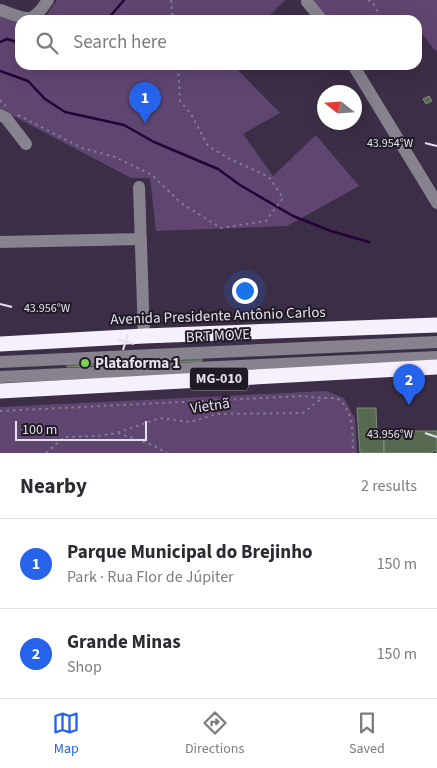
<!DOCTYPE html>
<meta charset="utf-8">
<style>
:root{--surface:#fff;--page:#f7f7f7;--text:#2b2b33;--muted:#7c7c81;--line:#e1e1e2;--accent:#2563eb}
body{margin:0;font-family:"Source Sans 3",sans-serif;background:var(--page);color:var(--text)}
.compass{position:absolute;left:317px;top:85px;width:45px;height:45px;border-radius:50%;background:var(--surface);box-shadow:0 5px 20px #0002;rotate:287deg}
.scale{position:absolute;left:15px;bottom:12px;width:132px;box-sizing:border-box;padding-left:5px;border:2px solid #e7dfee;border-top:0;font-size:14px;line-height:18px;white-space:nowrap;color:#e7dfee;-webkit-text-stroke:4px #201a24;paint-order:stroke}
.you{position:absolute;left:244px;top:290px;width:18px;height:18px;margin:-12px;border:4px solid #fff;border-radius:50%;background:#1a73e8;box-shadow:0 0 0 8px #1a73e833}
.badge{display:grid;place-items:center;width:32px;height:32px;border-radius:50%;background:var(--accent);color:#fff;font-size:16px;font-weight:700}
.pin{position:absolute;translate:-50% -41px;filter:drop-shadow(0 1px 2px #0008)}
.pin::after{content:'';position:absolute;top:26px;width:18px;height:15px;background:inherit;clip-path:polygon(0 0,100% 0,50% 100%)}
.list{margin:0;padding:0;list-style:none}
h2{display:flex;justify-content:space-between;align-items:center;height:65px;margin:0;padding:0 20px;font-size:21px}
h2 small{font-size:16px;font-weight:400;color:var(--muted)}
.list li{display:grid;grid-template-columns:32px 1fr auto;gap:15px;align-items:center;box-sizing:border-box;height:90px;padding:0 20px;border-top:1px solid var(--line)}
.list b{display:block;font-size:19px;white-space:nowrap}
.list p{margin:0;font-size:16px;white-space:nowrap;color:var(--muted)}
.list em{font-size:16px;font-style:normal;color:var(--muted)}
.icon{flex:none;width:28px;height:28px;fill:none;stroke:currentColor;stroke-width:2;stroke-linecap:round;stroke-linejoin:round}
.map{position:relative;flex:none;width:437px;height:453px;overflow:hidden}
.search{position:absolute;background:var(--surface);box-shadow:0 5px 20px #0002;left:15px;right:15px;top:15px;height:55px;display:flex;align-items:center;gap:12px;box-sizing:border-box;padding:0 18px;border-radius:15px;color:var(--muted);font-size:19px}
.sheet{height:245px;background:var(--surface)}
nav{display:flex;justify-content:space-around;align-items:center;box-sizing:border-box;height:70px;border-top:1px solid var(--line);background:var(--surface);font-size:14px;color:var(--muted)}
nav a{display:grid;justify-items:center;gap:2px}
nav .on{color:var(--accent)}
.map>svg:first-child{display:block}
</style>
<div class="map">
<svg width="437" height="453" viewBox="0 0 437 453">
<rect width="100%" height="100%" fill="#3c2e46"/>
<path fill="#5f4671" d="M57 0H285L265 20H43Z
M313 0H437V50L435 51 417 27V20H327Z
M0 16 20 21V65H233L280 113 243 134 273 176 316 135 359 186 287 226 156 231 150 178H131L0 109Z
M326 391 344 398 355 419 357 453H0V407Z"/>
<g fill="none" stroke-linecap="round" stroke-linejoin="round">
<path stroke="#250239" stroke-width="2.5" d="M107 20 124 0
M0 42 7 39 20 43
M0 71 28 81 45 99 65 112 124 125 154 142 218 169 240 185 293 216 331 231 369 242"/>
</g>
<path fill="#576a51" stroke="#7c9076" d="M429 96 432 101 426 104 423 99Z
M202 355V361L174 362V356Z
M103 359V365L67 367V361Z
M357 408H376L377 438 384 439V453H360Z
M383 431H437V453L436 450 431 453H384Z"/>
<g fill="none" stroke-linecap="round" stroke-linejoin="round">
<path stroke="#857a8e" stroke-width="2" stroke-dasharray="2.5 4" stroke-linecap="butt" d="M171 0 173 20
M368 0 373 3 382 20
M0 100 6 106
M18 115 82 148 115 157 152 175 181 203 221 228 266 221 283 198 269 177 230 159 208 146 191 114 180 101 178 65
M0 411 303 396 322 398H337C355 412 352 432 353 453
M118 433 150 444 167 453
M46 453 64 437 98 436 117 433 160 418 190 422 217 414 303 413 321 399"/>
<path stroke="#88818e" stroke-width="12" d="M307 2 322 20
M0 10C27 19 31 26 48 0
M353 65 437 203
M0 115 6 118 26 144
M139 187 144 336
M0 242 141 239
M0 362 437 342
M0 377 437 357"/>
<path stroke="#f6f0fc" stroke-width="15" d="M0 344 144 336 437 325
M0 391 437 367"/>
</g>
<path fill="none" stroke="#e7dfee" stroke-width="2" d="M425 143 437 146M0 304 12 307M117 339 134 344M123 350 128 334M425 433 437 437"/>
<circle fill="#78d258" stroke="#201a24" stroke-width="2" cx="85" cy="363" r="5"/>
<g text-anchor="middle" dominant-baseline="central" stroke-width="4" stroke-linejoin="round" paint-order="stroke">
<rect fill="#201a24" stroke="#aba4b1" stroke-width="1" x="190" y="367.5" width="58" height="23" rx="4"/>
<g font-size="14" font-weight="bold" fill="#e7dfee">
<text x="219" y="379">MG-010</text>
</g>
<g font-size="15" fill="#e7dfee" stroke="#201a24">
<text transform="translate(218 316) rotate(-2)">Avenida Presidente Antônio Carlos</text>
<text transform="translate(218 336) rotate(-3)">BRT MOVE</text>
<text transform="translate(210 406) rotate(-8)">Vietnã</text>
</g>
<g font-size="15" font-weight="bold" fill="#e7dfee" stroke="#201a24" text-anchor="start">
<text x="95" y="363">Plataforma 1</text>
</g>
</g>
<g font-size="12" text-anchor="middle" fill="#e7dfee" stroke="#201a24" stroke-width="4" stroke-linejoin="round" paint-order="stroke">
<text x="390" y="147">43.954°W</text>
<text x="47" y="312">43.956°W</text>
<text x="390" y="438">43.956°W</text>
</g>
</svg>
<svg class="compass" viewBox="-18 -18 36 36"><path d="M0-13l5 13h-10z" fill="#e53935"/><path d="M0 13l5-13h-10z" fill="#7c7c81"/></svg>
<div class="scale">100 m</div>
<div class="you"></div>
<div class="pin badge" style="left:145px;top:123px">1</div>
<div class="pin badge" style="left:409px;top:405px">2</div>
<div class="search"><svg class="icon" aria-label="search" viewBox="0 0 24 24"><circle cx="10" cy="10" r="6"/><path d="M15 15l6 6"/></svg>Search here</div>
</div>
<section class="sheet">
<h2>Nearby<small>2 results</small></h2>
<ul class="list">
<li><span class="badge">1</span><div><b>Parque Municipal do Brejinho</b><p>Park · Rua Flor de Júpiter</p></div><em>150 m</em></li>
<li><span class="badge">2</span><div><b>Grande Minas</b><p>Shop</p></div><em>150 m</em></li>
</ul>
</section>
<nav>
<a class="on"><svg class="icon" aria-label="map" viewBox="0 0 24 24"><path d="M3 6l6-2 6 2 6-2v14l-6 2-6-2-6 2zM9 4v14M15 6v14"/></svg>Map</a>
<a><svg class="icon" aria-label="directions" viewBox="0 0 24 24"><path d="M12 3l9 9-9 9-9-9zM9 14v-3h6M13 9l2 2-2 2"/></svg>Directions</a>
<a><svg class="icon" aria-label="saved" viewBox="0 0 24 24"><path d="M7 4h10v16l-5-4-5 4z"/></svg>Saved</a>
</nav>
